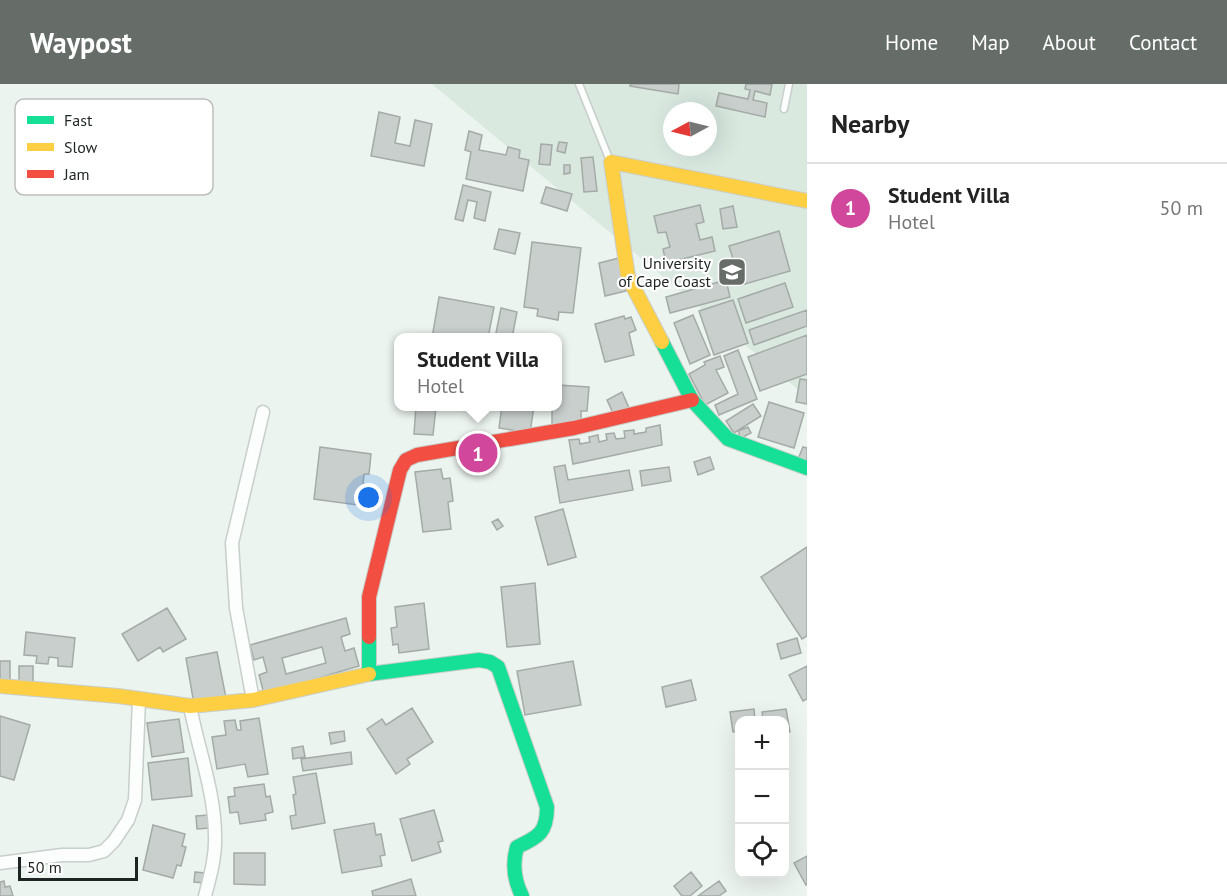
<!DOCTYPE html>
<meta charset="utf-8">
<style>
:root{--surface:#fff;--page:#f2f2f2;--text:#222;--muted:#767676;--line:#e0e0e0;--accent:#666d69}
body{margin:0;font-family:"PT Sans",sans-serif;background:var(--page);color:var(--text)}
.controls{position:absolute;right:18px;bottom:18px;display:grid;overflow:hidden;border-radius:12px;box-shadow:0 6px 24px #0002}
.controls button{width:54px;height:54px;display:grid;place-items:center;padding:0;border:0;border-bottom:2px solid var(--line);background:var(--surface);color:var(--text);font:30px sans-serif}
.compass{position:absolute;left:663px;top:18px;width:54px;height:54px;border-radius:50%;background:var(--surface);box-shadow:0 6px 24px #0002;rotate:263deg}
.scale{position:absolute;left:18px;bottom:15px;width:120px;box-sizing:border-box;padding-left:6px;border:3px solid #1e2421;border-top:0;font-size:16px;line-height:21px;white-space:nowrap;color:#1e2421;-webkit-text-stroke:4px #fff;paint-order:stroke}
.you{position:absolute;left:369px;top:414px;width:21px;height:21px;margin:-15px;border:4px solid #fff;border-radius:50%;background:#1a73e8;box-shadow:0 0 0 9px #1a73e833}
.badge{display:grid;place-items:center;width:39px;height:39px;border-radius:50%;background:var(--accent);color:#fff;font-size:20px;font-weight:700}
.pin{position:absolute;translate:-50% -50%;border:3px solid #fff;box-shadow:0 2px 6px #0006}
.popup{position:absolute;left:394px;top:249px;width:168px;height:78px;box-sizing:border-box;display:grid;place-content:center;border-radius:12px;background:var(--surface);filter:drop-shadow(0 2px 4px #0005);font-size:20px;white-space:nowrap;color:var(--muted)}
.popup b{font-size:22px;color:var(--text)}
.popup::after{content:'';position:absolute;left:50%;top:100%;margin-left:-12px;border:12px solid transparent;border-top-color:var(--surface)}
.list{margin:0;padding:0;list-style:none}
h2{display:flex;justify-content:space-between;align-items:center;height:78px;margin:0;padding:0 24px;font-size:26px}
h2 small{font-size:20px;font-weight:400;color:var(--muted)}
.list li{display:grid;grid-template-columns:39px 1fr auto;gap:18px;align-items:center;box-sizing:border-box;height:90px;padding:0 24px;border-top:2px solid var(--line)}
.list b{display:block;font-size:22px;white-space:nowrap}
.list p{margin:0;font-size:20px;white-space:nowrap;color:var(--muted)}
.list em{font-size:20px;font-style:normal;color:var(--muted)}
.icon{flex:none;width:33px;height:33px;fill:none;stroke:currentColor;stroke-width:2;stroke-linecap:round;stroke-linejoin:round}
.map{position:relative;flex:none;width:807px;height:812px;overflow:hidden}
header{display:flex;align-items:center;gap:36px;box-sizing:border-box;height:84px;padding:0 30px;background:var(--accent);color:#fff}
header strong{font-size:28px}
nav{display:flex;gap:33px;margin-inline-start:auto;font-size:21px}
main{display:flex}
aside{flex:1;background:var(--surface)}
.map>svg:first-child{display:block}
</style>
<header>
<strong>Waypost</strong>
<nav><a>Home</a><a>Map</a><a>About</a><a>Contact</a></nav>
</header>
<main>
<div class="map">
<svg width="807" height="812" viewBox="0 0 807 812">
<rect width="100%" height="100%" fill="#ecf4ef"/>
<path fill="#d9e9e0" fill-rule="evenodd" d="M432 0H807V313ZM672 27H708V63H672Z"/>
<path fill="#c9cfcc" stroke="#a4aba7" stroke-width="1.5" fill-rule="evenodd" d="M630 0H679L678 10 630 2Z
M746 0H772L770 11 755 7 753 16 767 19 765 33 716 22 719 9 748 15 750 6 745 5Z
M379 28 400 33 395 59 410 62 415 36 432 40 424 82 371 72Z
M469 47 482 51 479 66 506 71 508 63 520 66 519 74 529 76 523 107 466 95 471 68 465 66Z
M559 58 567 59 565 69 557 67Z
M541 60 552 61 550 81 539 80Z
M593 73 597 107 584 108 581 74Z
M564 81H570V89L564 90Z
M463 101 491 108 485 137 474 134 477 118 468 116 463 137 455 135Z
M546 103 572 110 567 127 541 119Z
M700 121 704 138 696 140 700 156 712 153 715 167 666 179 663 165 670 163 666 148 658 149 654 132Z
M733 122 737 143 723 145 720 125Z
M499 145 520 149 515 170 494 165Z
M779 147 790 187 741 201 729 162Z
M532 158 581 164 573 229 559 228 558 236 537 232 538 225 524 223Z
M619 174 626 207 605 212 599 179Z
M726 196 730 213 670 229 666 213Z
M785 199 793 223 746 239 738 215Z
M439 213 494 223 488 254H432Z
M733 216 748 259 714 271 699 227Z
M501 224 517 228 512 254H495Z
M807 226V242L754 261 749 246Z
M693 231 710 271 690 280 674 239Z
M624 232 625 235 631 233 636 246 629 249 634 271 605 278 595 240Z
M807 251V290L760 307 748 273Z
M738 266 757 315 719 331 715 321 738 310 724 272Z
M720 272 724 283 716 286 728 309 705 321 689 290 705 281 704 278Z
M800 295 807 296V320L796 318Z
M558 301 589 303 587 327H581V341H552V325L539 323 558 322Z
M622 308 629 324 614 331 607 316Z
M769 318 804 329 794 364 758 353Z
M753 320 761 332 734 349 726 337Z
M416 322 436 323 433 351 414 350Z
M502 322H534L530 349 499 344Z
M660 341 662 361 573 380 569 356 579 355 580 360 590 358 589 353 598 351 599 358 607 356 606 350 614 349 616 355 625 354 624 347 634 346V350L646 348V344Z
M748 343 751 349 741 354 738 347Z
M320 363 371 370 369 390H364L363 400H367L365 422 314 415Z
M803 363 807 364V379L798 375Z
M710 373 714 385 698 391 694 378Z
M565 381 568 396 629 386 633 406 560 419 554 383Z
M669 383 671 397 642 402 640 387Z
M441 385 443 395 450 394 453 417 448 418 451 445 423 448 415 388Z
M563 425 576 473 548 481 535 433Z
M498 435 503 442 497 446 492 438Z
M807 463V552L802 555 761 493Z
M535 499 540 560 507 563 501 503Z
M424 519 429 565 399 569 398 560 393 561 391 544 397 543 395 523Z
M167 524 186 555 163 568 160 563 138 577 122 550Z
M346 534 350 550 341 553 345 567 354 564 359 582 264 610 259 591 267 588 263 573 254 576 250 561ZM322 563 326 579 286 590 282 574Z
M26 548 75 554 72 583 58 582V574L49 573 48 580 36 579 37 572 24 571Z
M797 554 801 569 781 575 777 560Z
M217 568 226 614 194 620 186 574Z
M0 577H10V600L0 601Z
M573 577 581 621 525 631 517 587Z
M19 582H33V602H19Z
M807 582V615L803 617 789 591Z
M691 596 696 616 666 623 662 603Z
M412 624 433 658 407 675 410 680 396 690 367 645 382 635 386 641Z
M754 625 755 636H740V647L733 648 730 628Z
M786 625 790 648 784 649V636H763L762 628Z
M0 632 30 641 14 696 0 692Z
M259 634 268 690 248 693 245 680 217 685 212 653 226 651 224 637 235 636 237 646H241L240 637Z
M179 635 184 668 152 673 147 639Z
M344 647 345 657 331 660 329 649Z
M303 662 305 673 293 675 292 664Z
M351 668 352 680 303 687 301 675Z
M188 674 192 712 152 716 148 679Z
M316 689 325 739 292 745 290 732 296 731 293 711 296 710 293 693Z
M264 700 266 713 270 712 273 728 265 730 266 736 240 740 238 728 230 729 228 713 235 712 234 704Z
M434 726 443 757 438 758 441 768 412 777 400 735Z
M209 731 210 744 197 745 196 732Z
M374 739 376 751 381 750 385 771 380 772 382 782 342 789 334 746Z
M153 741 185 750 182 762 186 763 181 782 177 781 173 794 143 786Z
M234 769H265V801L234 800Z
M807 772V800L806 801 794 779Z
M195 788 205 789 204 799 194 798Z
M691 788 702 802 690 812H682L674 802Z
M411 795 416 812H373L372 807Z
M4 797 5 803 10 802 13 812H0V798Z
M719 797 726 807 719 812H698Z"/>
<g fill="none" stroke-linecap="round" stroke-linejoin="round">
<g stroke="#c8ceca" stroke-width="9">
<path id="lane" d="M579 0 610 77
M784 25 789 0"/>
</g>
<g stroke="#c8ceca" stroke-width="15">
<path id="street" d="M253 616 236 524 232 459 263 328
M190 622C198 665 215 708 215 752 216 772 210 793 205 812
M0 779 62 771H89L104 767 114 757 128 736 135 716 139 615"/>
</g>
<g stroke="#c8ceca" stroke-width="16">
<path id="fast" d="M662 258 692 316 728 355 807 384
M369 553V590L479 576 490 578 498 583 547 723C547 748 539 753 517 763 512 780 514 796 522 812"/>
</g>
<g stroke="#c8ceca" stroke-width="16">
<path id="slow" d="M662 258 628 193 611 78 807 117
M0 602 118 612 190 622 253 616 369 590"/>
</g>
<g stroke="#c8ceca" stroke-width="16">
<path id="jam" d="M369 553V513L400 386 406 376 417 371 574 344 692 316"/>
</g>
<use href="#lane" stroke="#fcfdfd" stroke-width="6"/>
<use href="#street" stroke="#fcfdfd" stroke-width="12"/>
<use href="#fast" stroke="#16e098" stroke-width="14"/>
<use href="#slow" stroke="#ffcf43" stroke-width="14"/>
<use href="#jam" stroke="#f24e42" stroke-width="14"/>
</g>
<defs>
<g id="university-square" transform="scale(1.5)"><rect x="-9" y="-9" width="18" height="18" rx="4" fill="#666d69" stroke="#fff"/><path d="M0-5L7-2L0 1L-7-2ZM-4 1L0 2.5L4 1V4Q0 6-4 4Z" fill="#fff"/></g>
</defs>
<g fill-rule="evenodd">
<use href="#university-square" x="732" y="188"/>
</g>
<g text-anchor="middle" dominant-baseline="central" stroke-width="4.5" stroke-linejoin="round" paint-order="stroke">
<g font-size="16" fill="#1e2421" stroke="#fff" text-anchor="end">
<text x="711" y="179">University<tspan x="711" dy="18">of Cape Coast</tspan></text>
</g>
</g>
<rect x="15" y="15" width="198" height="96" rx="9" fill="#fff" stroke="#bcbdbc" stroke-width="1.5"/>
<rect x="27" y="32" width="27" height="8" fill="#16e098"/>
<rect x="27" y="59" width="27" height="8" fill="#ffcf43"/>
<rect x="27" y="86" width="27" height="8" fill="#f24e42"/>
<g font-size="16" fill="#1e2421">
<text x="64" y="42">Fast</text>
<text x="64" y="69">Slow</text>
<text x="64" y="96">Jam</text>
</g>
</svg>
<div class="controls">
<button>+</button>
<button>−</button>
<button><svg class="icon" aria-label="locate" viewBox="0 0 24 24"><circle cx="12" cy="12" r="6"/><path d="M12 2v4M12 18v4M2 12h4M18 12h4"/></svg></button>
</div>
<svg class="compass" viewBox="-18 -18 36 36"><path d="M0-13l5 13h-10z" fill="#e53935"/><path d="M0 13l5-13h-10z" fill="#767676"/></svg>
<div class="scale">50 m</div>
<div class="you"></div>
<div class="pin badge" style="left:478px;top:369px;background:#d1479c">1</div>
<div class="popup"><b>Student Villa</b>Hotel</div>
</div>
<aside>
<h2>Nearby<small></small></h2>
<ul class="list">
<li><span class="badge" style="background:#d1479c">1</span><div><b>Student Villa</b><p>Hotel</p></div><em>50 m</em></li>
</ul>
</aside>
</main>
